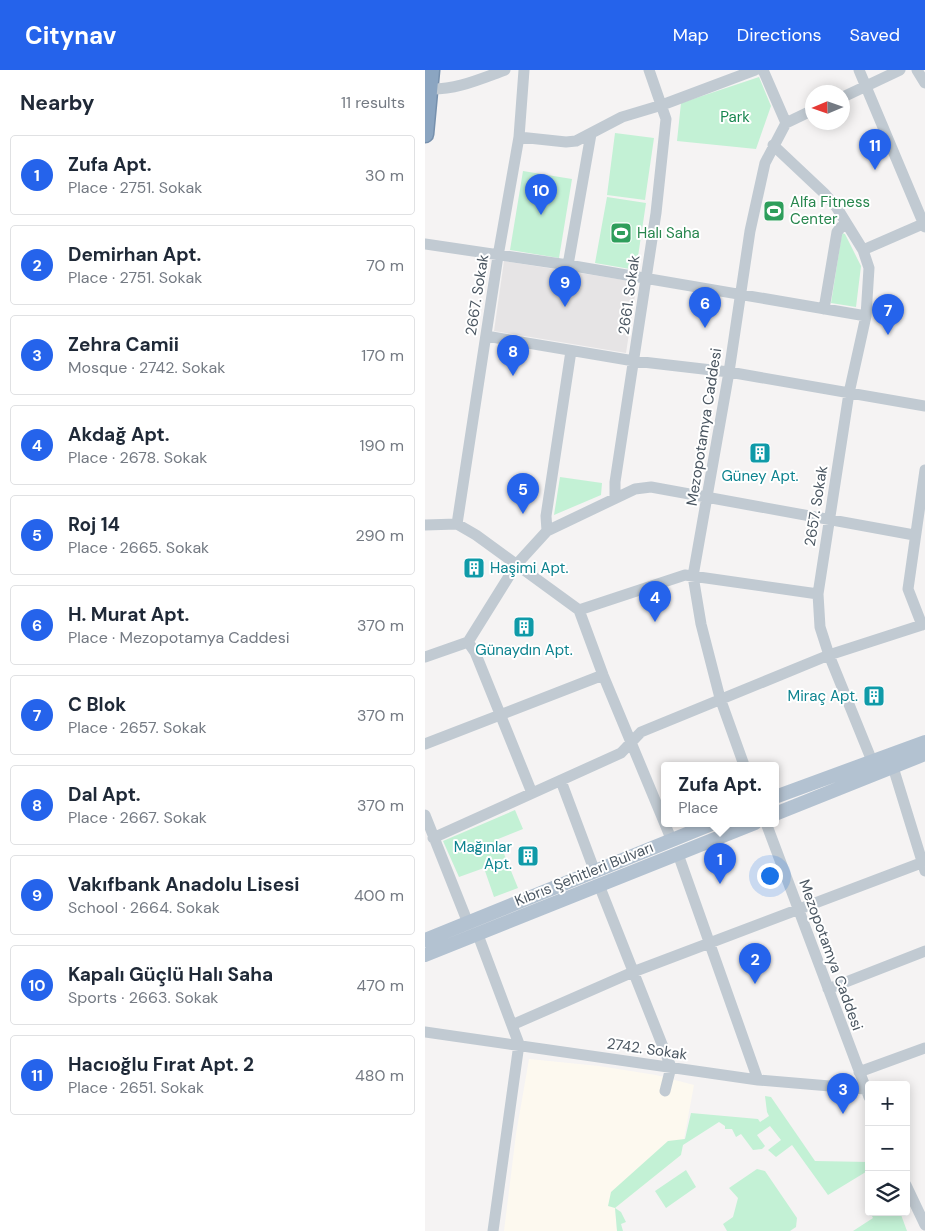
<!DOCTYPE html>
<meta charset="utf-8">
<style>
:root{--surface:#fff;--page:#f2f2f3;--text:#1f2937;--muted:#747a83;--line:#e0e1e3;--accent:#2563eb}
body{margin:0;font-family:"DM Sans",sans-serif;background:var(--page);color:var(--text)}
.controls{position:absolute;right:15px;bottom:15px;display:grid;overflow:hidden;border-radius:5px;box-shadow:0 2px 12px #0003}
.controls button{width:45px;height:45px;display:grid;place-items:center;padding:0;border:0;border-bottom:1px solid var(--line);background:var(--surface);color:var(--text);font:25px sans-serif}
.compass{position:absolute;left:380px;top:15px;width:45px;height:45px;border-radius:50%;background:var(--surface);box-shadow:0 2px 12px #0003;rotate:268deg}
.you{position:absolute;left:344px;top:805px;width:18px;height:18px;margin:-12px;border:4px solid #fff;border-radius:50%;background:#1a73e8;box-shadow:0 0 0 8px #1a73e833}
.badge{display:grid;place-items:center;width:32px;height:32px;border-radius:50%;background:var(--accent);color:#fff;font-size:16px;font-weight:700}
.pin{position:absolute;translate:-50% -41px;filter:drop-shadow(0 1px 2px #0008)}
.pin::after{content:'';position:absolute;top:26px;width:18px;height:15px;background:inherit;clip-path:polygon(0 0,100% 0,50% 100%)}
.popup{position:absolute;left:236px;top:692px;width:118px;height:65px;box-sizing:border-box;display:grid;place-content:center;border-radius:5px;background:var(--surface);filter:drop-shadow(0 1px 4px #0005);font-size:16px;white-space:nowrap;color:var(--muted)}
.popup b{font-size:19px;color:var(--text)}
.popup::after{content:'';position:absolute;left:50%;top:100%;margin-left:-10px;border:10px solid transparent;border-top-color:var(--surface)}
.list{margin:0;padding:0;list-style:none}
h2{display:flex;justify-content:space-between;align-items:center;height:65px;margin:0;padding:0 20px;font-size:21px}
h2 small{font-size:16px;font-weight:400;color:var(--muted)}
.list li{display:grid;grid-template-columns:32px 1fr auto;gap:15px;align-items:center;box-sizing:border-box;height:80px;margin:0 10px 10px;padding:0 10px;border:1px solid var(--line);border-radius:5px}
.list b{display:block;font-size:19px;white-space:nowrap}
.list p{margin:0;font-size:16px;white-space:nowrap;color:var(--muted)}
.list em{font-size:16px;font-style:normal;color:var(--muted)}
.icon{flex:none;width:28px;height:28px;fill:none;stroke:currentColor;stroke-width:2;stroke-linecap:round;stroke-linejoin:round}
.map{position:relative;flex:none;width:500px;height:1161px;overflow:hidden}
header{display:flex;align-items:center;gap:30px;box-sizing:border-box;height:70px;padding:0 25px;background:var(--accent);color:#fff}
header strong{font-size:24px}
nav{display:flex;gap:28px;margin-inline-start:auto;font-size:18px}
main{display:flex}
aside{flex:1;background:var(--surface)}
.map>svg:first-child{display:block}
</style>
<header>
<strong>Citynav</strong>
<nav><a>Map</a><a>Directions</a><a>Saved</a></nav>
</header>
<main>
<aside>
<h2>Nearby<small>11 results</small></h2>
<ul class="list">
<li><span class="badge">1</span><div><b>Zufa Apt.</b><p>Place · 2751. Sokak</p></div><em>30 m</em></li>
<li><span class="badge">2</span><div><b>Demirhan Apt.</b><p>Place · 2751. Sokak</p></div><em>70 m</em></li>
<li><span class="badge">3</span><div><b>Zehra Camii</b><p>Mosque · 2742. Sokak</p></div><em>170 m</em></li>
<li><span class="badge">4</span><div><b>Akdağ Apt.</b><p>Place · 2678. Sokak</p></div><em>190 m</em></li>
<li><span class="badge">5</span><div><b>Roj 14</b><p>Place · 2665. Sokak</p></div><em>290 m</em></li>
<li><span class="badge">6</span><div><b>H. Murat Apt.</b><p>Place · Mezopotamya Caddesi</p></div><em>370 m</em></li>
<li><span class="badge">7</span><div><b>C Blok</b><p>Place · 2657. Sokak</p></div><em>370 m</em></li>
<li><span class="badge">8</span><div><b>Dal Apt.</b><p>Place · 2667. Sokak</p></div><em>370 m</em></li>
<li><span class="badge">9</span><div><b>Vakıfbank Anadolu Lisesi</b><p>School · 2664. Sokak</p></div><em>400 m</em></li>
<li><span class="badge">10</span><div><b>Kapalı Güçlü Halı Saha</b><p>Sports · 2663. Sokak</p></div><em>470 m</em></li>
<li><span class="badge">11</span><div><b>Hacıoğlu Fırat Apt. 2</b><p>Place · 2651. Sokak</p></div><em>480 m</em></li>
</ul>
</aside>
<div class="map">
<svg width="500" height="1161" viewBox="0 0 500 1161">
<rect width="100%" height="100%" fill="#f5f3f3"/>
<path fill="#fdf9ef" d="M104 989 174 996 231 1005 269 1015 256 1085 190 1138 192 1161H79L91 1064Z"/>
<path fill="#e6e4e5" d="M79 191 212 212 201 283 69 261Z"/>
<path fill="#c3f1d5" d="M334 7 346 36 331 79 252 71 256 33Z
M190 63 229 68 220 130 182 125Z
M98 101 147 109 134 188 85 180Z
M182 127 221 133 211 200 170 193Z
M417 163 420 164 436 196 431 237 406 233Z
M135 407 177 413 176 425 129 445Z
M90 740 98 759 73 769 93 818 69 827 59 798 34 807 18 771Z
M340 1026 346 1027 390 1091 444 1092V1100L403 1125 367 1075 351 1087 343 1080 356 1070 345 1056 332 1065 340 1076 337 1079 328 1080 316 1064 311 1067 307 1059H300V1056L294 1052 258 1075 256 1085 190 1138 196 1142 201 1152 196 1154 198 1161H192L190 1138 183 1136 186 1122 243 1071 260 1069 266 1043 333 1049 335 1052 344 1046 342 1042Z
M332 1099 340 1101 372 1148 371 1157 365 1161H302L298 1154 308 1147 313 1128 304 1118Z
M261 1100 271 1117 241 1138 230 1121Z
M445 1142H475L482 1161H428L448 1148Z"/>
<g fill="none" stroke-linecap="round" stroke-linejoin="round">
<g stroke="#7690ad" stroke-width="19">
<path id="highway" d="M0 64 6 0"/>
</g>
<path stroke="#c1cad2" stroke-width="11" d="M338 0 361 53
M434 0 500 157
M492 0 500 13
M4 19C31 20 55 9 80 0
M418 27 475 0
M94 67 141 72 151 71 197 47 237 35 330 0
M348 75 400 124 412 138 438 180 444 198 441 246 424 323 393 524 395 557 404 585 447 691
M0 174 143 195 441 246
M438 180 500 153
M143 195 166 64
M399 239 412 162 416 157 422 155
M61 266 209 291 304 302 500 336
M190 426V412L231 143 241 49 224 0
M32 454 73 186 94 67 99 0
M0 455 32 454 51 465 154 540 178 605 247 771
M122 461 121 446 146 281
M154 540 260 505 393 524
M497 555 483 519 500 400
M43 572 91 495 122 461 210 419 226 417 489 465
M43 572 50 582 107 723
M0 587 43 572
M0 674 178 605
M319 695 295 628 276 554 268 506 304 302 325 161 340 93 361 53 388 40
M468 697 500 801
M136 711 170 802
M0 745 43 853
M341 753 444 1027
M8 768 196 683 216 662 404 585 500 554
M253 784 333 1010
M174 815 246 997 240 1021
M53 865 94 974 68 1161
M403 919 500 881
M87 955 208 902 496 793
M0 962 333 1010 440 1019
M434 1002 500 978
M481 1115 500 1155"/>
<path stroke="#b3c2d1" stroke-width="14" d="M350 727 500 672
M350 744 500 684
M0 870 289 753
M0 885 330 753"/>
<use href="#highway" stroke="#8ba5c1" stroke-width="16"/>
</g>
<defs>
<g id="stadium-square" transform="scale(1.125)"><rect x="-9" y="-9" width="18" height="18" rx="4" fill="#2e9e5b" stroke="#fff"/><path d="M0-5a6.5 5 0 1 0 0 10a6.5 5 0 1 0 0-10ZM-3.5-1.8h7v3.6h-7Z" fill="#fff"/></g>
<g id="building-square" transform="scale(1.125)"><rect x="-9" y="-9" width="18" height="18" rx="4" fill="#0f9aa8" stroke="#fff"/><path d="M-4-6H4V6H1V3H-1V6H-4ZM-2.5-4.3h1.7v1.8h-1.7ZM.8-4.3h1.7v1.8H.8ZM-2.5-1h1.7V.8h-1.7ZM.8-1h1.7V.8H.8Z" fill="#fff"/></g>
</defs>
<g fill-rule="evenodd">
<use href="#stadium-square" x="349" y="141"/>
<use href="#stadium-square" x="196" y="163"/>
<use href="#building-square" x="335" y="383"/>
<use href="#building-square" x="49" y="498"/>
<use href="#building-square" x="99" y="557"/>
<use href="#building-square" x="449" y="626"/>
<use href="#building-square" x="103" y="786"/>
</g>
<g text-anchor="middle" dominant-baseline="central" stroke-width="4" stroke-linejoin="round" paint-order="stroke">
<g font-size="15" fill="#17864f" stroke="#fff">
<text x="310" y="47">Park</text>
</g>
<g font-size="15" fill="#27864d" stroke="#fff" text-anchor="start">
<text x="365" y="132">Alfa Fitness<tspan x="365" dy="17">Center</tspan></text>
<text x="212" y="163">Halı Saha</text>
</g>
<g font-size="15" fill="#4a5661" stroke="#fff">
<text transform="translate(52 225) rotate(-81)">2667. Sokak</text>
<text transform="translate(204 225) rotate(-82)">2661. Sokak</text>
<text transform="translate(279 357) rotate(-81)">Mezopotamya Caddesi</text>
<text transform="translate(391 436) rotate(-81)">2657. Sokak</text>
<text transform="translate(159 804) rotate(-22)">Kıbrıs Şehitleri Bulvarı</text>
<text transform="translate(406 885) rotate(70)">Mezopotamya Caddesi</text>
<text transform="translate(222 979) rotate(8)">2742. Sokak</text>
</g>
<g font-size="15" fill="#0d838f" stroke="#fff">
<text x="335" y="406">Güney Apt.</text>
<text x="65" y="498" text-anchor="start">Haşimi Apt.</text>
<text x="99" y="580">Günaydın Apt.</text>
<text x="433" y="626" text-anchor="end">Miraç Apt.</text>
<text x="87" y="777" text-anchor="end">Mağınlar<tspan x="87" dy="17">Apt.</tspan></text>
</g>
</g>
</svg>
<div class="controls">
<button>+</button>
<button>−</button>
<button><svg class="icon" aria-label="layers" viewBox="0 0 24 24"><path d="M12 4l9 5-9 5-9-5zM3 14l9 5 9-5"/></svg></button>
</div>
<svg class="compass" viewBox="-18 -18 36 36"><path d="M0-13l5 13h-10z" fill="#e53935"/><path d="M0 13l5-13h-10z" fill="#747a83"/></svg>
<div class="you"></div>
<div class="pin badge" style="left:295px;top:814px">1</div>
<div class="popup"><b>Zufa Apt.</b>Place</div>
<div class="pin badge" style="left:330px;top:914px">2</div>
<div class="pin badge" style="left:418px;top:1044px">3</div>
<div class="pin badge" style="left:230px;top:552px">4</div>
<div class="pin badge" style="left:98px;top:444px">5</div>
<div class="pin badge" style="left:280px;top:258px">6</div>
<div class="pin badge" style="left:463px;top:265px">7</div>
<div class="pin badge" style="left:88px;top:306px">8</div>
<div class="pin badge" style="left:140px;top:237px">9</div>
<div class="pin badge" style="left:116px;top:145px">10</div>
<div class="pin badge" style="left:450px;top:100px">11</div>
</div>
</main>
